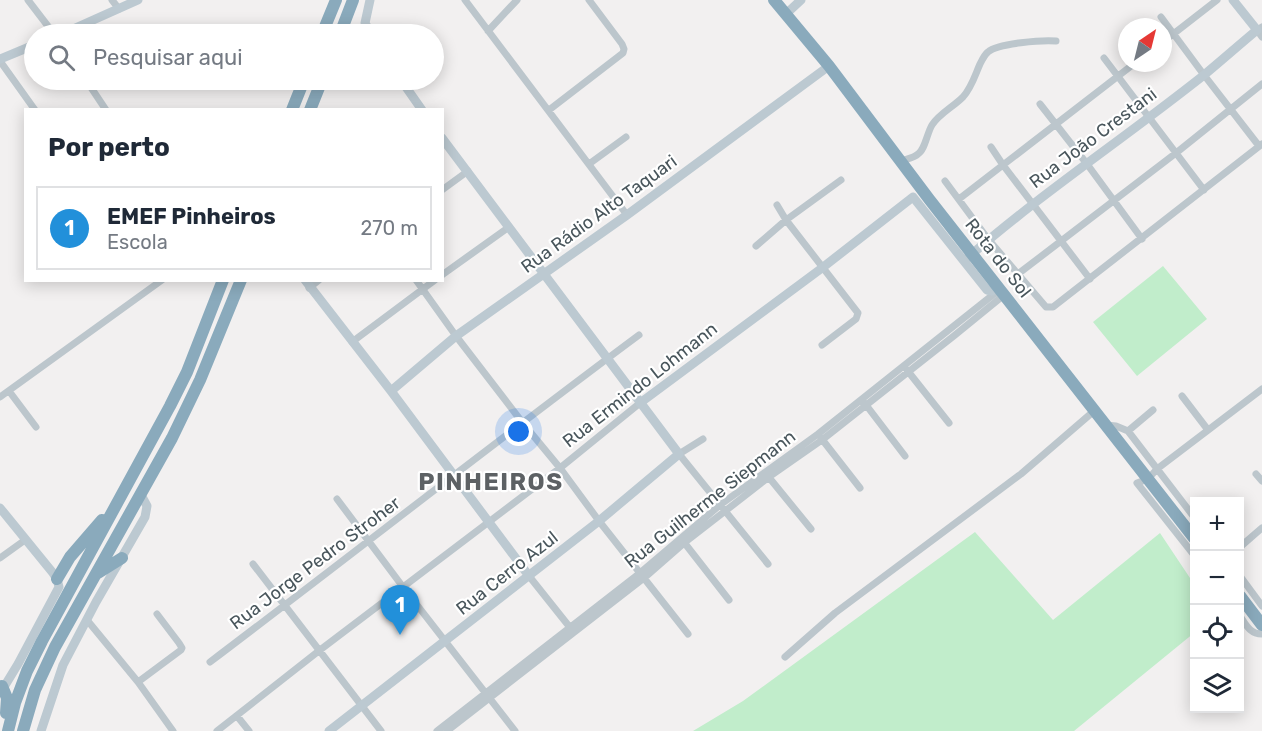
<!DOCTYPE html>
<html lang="pt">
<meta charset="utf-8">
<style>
:root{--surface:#fff;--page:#f6f6f7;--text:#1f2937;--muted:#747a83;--line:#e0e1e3;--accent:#2290da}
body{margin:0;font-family:Rubik,sans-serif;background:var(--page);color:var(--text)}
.controls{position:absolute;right:18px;bottom:18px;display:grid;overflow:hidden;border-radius:0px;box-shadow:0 3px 15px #0003}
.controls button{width:54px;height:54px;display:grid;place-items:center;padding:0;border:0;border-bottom:2px solid var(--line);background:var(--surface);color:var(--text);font:30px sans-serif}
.compass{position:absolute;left:1118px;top:18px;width:54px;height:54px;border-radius:50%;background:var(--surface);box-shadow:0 3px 15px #0003;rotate:35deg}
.you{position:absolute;left:519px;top:432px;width:21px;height:21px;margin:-15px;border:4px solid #fff;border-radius:50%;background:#1a73e8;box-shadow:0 0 0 9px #1a73e833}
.badge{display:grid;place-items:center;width:39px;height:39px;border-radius:50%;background:var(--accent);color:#fff;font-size:20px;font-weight:700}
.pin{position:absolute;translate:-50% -50px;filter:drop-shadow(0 2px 3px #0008)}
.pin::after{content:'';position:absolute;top:32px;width:21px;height:18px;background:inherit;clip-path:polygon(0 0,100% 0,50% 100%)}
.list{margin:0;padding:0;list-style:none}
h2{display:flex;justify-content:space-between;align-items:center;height:78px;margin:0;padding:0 24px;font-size:26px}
h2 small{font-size:20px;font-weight:400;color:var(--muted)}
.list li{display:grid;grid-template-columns:39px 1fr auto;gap:18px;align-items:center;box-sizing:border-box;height:84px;margin:0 12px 12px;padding:0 12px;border:2px solid var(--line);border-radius:0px}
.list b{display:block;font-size:22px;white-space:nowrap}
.list p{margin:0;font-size:20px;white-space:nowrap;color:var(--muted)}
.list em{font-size:20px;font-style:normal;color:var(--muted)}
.icon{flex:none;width:33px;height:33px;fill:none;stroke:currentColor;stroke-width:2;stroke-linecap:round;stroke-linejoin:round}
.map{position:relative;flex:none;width:1262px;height:731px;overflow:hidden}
.search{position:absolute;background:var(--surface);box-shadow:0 3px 15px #0003;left:24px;top:24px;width:420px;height:66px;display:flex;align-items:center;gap:15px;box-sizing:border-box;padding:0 21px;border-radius:33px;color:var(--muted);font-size:22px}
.panel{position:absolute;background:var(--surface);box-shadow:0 3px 15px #0003;left:24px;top:108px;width:420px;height:174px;border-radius:0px}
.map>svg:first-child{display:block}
</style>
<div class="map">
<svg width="1262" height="731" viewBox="0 0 1262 731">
<rect width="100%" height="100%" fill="#f2f0f0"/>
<path fill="#c1edcb" d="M1163 266 1207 319 1137 376 1093 322Z
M975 532 1053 620 1160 533 1194 584V633L1074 731H693L743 701Z"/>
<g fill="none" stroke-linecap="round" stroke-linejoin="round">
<path stroke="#bcc6cc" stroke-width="7" d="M28 0 54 34
M112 0 119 9
M465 0 627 215
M1161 17 1204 75 1259 146
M1262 27 1257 30 1262 37
M488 31 517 0
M1163 42 1217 0
M1104 58 1204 190
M0 61 35 110
M86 80 106 110
M1040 104 1087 164 1142 239
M549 110 623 53 624 49 622 44 589 0
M991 147 1003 165 1090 279
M901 161C906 159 914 158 918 154 925 150 927 133 932 125 939 114 953 107 963 97 972 87 975 75 980 64 982 60 985 54 988 52 998 43 1043 40 1056 41
M589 164 626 137
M945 181 988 239 1046 307H1053L1262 144
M442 190 468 171
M959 199 1135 63
M777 205 786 220 858 313 856 319 822 345
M756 246 786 220 841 180
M1018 274 1176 153 1262 84
M442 275 509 227
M416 280 456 336 522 422 560 468 599 521 688 634
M309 288 319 280
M352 342 435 280
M907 370 949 423
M9 391 36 427
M1182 396 1208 430
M0 397 162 280
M863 401 905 456
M1106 425 1116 426 1128 431 1194 517
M1128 431 1153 410
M821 438 860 488
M703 439 679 454 768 564
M1256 474 1262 481
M767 475 811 529
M337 499 403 587 515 731
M683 541 729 600
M1240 547 1262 528
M1194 555 1137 483 1148 479 1157 469 1262 389
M0 558 25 540
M253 564 381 731
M529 576 572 630
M1240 576 1262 606
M1240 616C1246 625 1250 634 1262 634
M87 620 138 682 173 731
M785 657 835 613 1021 474 1094 411
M210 662C354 553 495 442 639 335
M138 682 181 650 182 648 179 643 157 614
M237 716 249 731
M217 731 320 650 560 468 640 403
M437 731 640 573 720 505 818 434 999 290
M447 731 644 578 684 543 769 477 822 440 955 335 1004 295"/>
<path stroke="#bcc9d1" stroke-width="9" d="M370 0 365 23 371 34
M786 14 801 0
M62 34 138 0
M0 59 34 45
M401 80 422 110
M913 197 987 290 992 291 998 286
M964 261C1040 194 1125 138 1204 75 1222 60 1239 45 1257 30L1233 0
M305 280 391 391 529 576
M391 391 456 336 627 215 829 66
M640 403 822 268 913 197
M0 508 53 573 57 579 59 587 18 664 4 687
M41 731 63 665 96 602 145 517 147 506 141 495
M329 731 599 521 679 454 442 138"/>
<path stroke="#8aaabc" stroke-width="12" d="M774 0 829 66 929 199 1194 538
M322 34 336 0
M340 34 353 0
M292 110 304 80
M310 110 322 80
M98 573 122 558
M57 579 70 557 102 520
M1240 596 1262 625
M2 686 7 698 6 713
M8 731 15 703 27 671 42 641 170 406 187 372 223 280
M23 731 35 690 55 647 172 438 200 380 241 280"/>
</g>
<g text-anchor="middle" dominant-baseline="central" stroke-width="4.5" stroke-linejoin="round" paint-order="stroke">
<g font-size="18" fill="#49565c" stroke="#fff">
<text transform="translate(1093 138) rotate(-37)">Rua João Crestani</text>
<text transform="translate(599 214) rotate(-36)">Rua Rádio Alto Taquari</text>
<text transform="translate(998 258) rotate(52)">Rota do Sol</text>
<text transform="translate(640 385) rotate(-38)">Rua Ermindo Lohmann</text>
<text transform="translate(710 499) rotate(-38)">Rua Guilherme Siepmann</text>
<text transform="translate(315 563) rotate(-37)">Rua Jorge Pedro Stroher</text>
<text transform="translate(507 573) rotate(-38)">Rua Cerro Azul</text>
</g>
<g font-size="24" font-weight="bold" letter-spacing="1.5" fill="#5d6164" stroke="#fff">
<text x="491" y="482">PINHEIROS</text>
</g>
</g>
</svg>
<div class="controls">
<button>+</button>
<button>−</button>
<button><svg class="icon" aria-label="locate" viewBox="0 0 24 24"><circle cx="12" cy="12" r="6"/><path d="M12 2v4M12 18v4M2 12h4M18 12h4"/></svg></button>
<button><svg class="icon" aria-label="layers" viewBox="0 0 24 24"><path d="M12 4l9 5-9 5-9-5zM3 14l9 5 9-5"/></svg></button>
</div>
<svg class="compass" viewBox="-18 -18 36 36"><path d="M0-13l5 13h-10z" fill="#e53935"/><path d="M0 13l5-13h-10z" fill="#747a83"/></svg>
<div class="you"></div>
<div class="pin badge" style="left:400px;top:635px">1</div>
<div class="search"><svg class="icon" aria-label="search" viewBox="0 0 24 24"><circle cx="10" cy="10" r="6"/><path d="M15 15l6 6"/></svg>Pesquisar aqui</div>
<section class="panel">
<h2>Por perto<small></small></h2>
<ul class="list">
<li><span class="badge">1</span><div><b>EMEF Pinheiros</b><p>Escola</p></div><em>270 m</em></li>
</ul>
</section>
</div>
